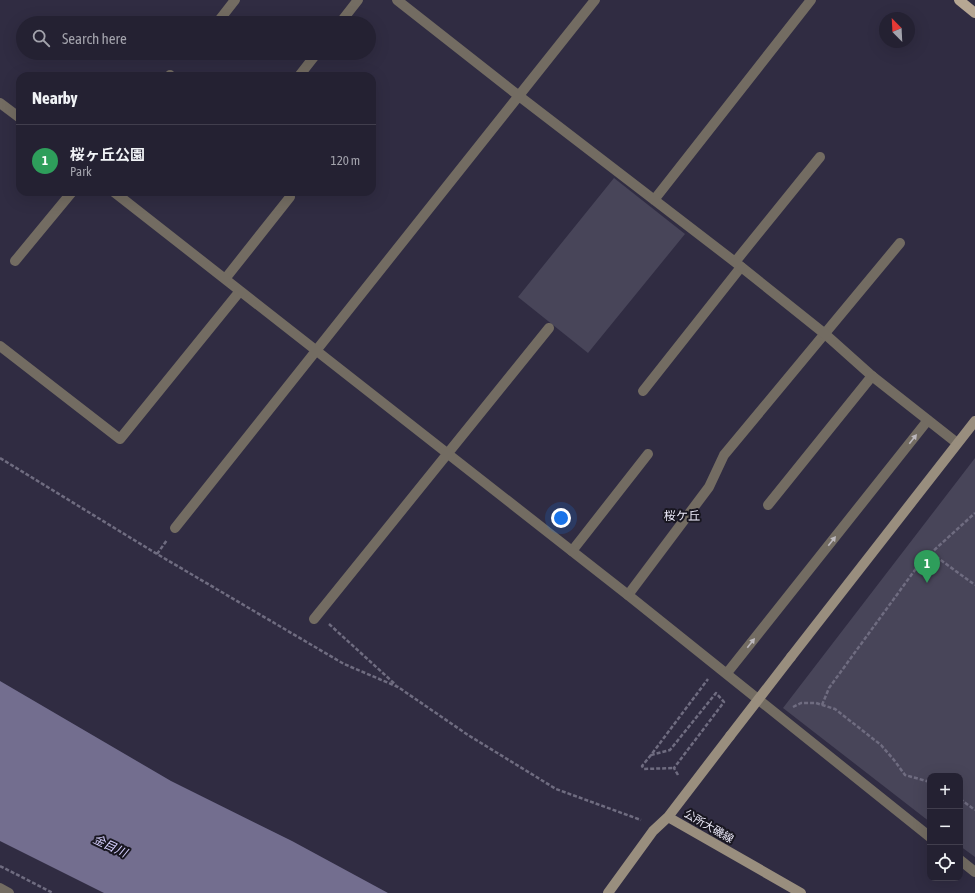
<!DOCTYPE html>
<meta charset="utf-8">
<style>
:root{--surface:#242132;--page:#2c293a;--text:#f1f3f6;--muted:#a3a3ac;--line:#413e4d;--accent:#bca0f2}
body{margin:0;font-family:"Asap Condensed","Noto Sans JP",sans-serif;background:var(--page);color:var(--text)}
.controls{position:absolute;right:12px;bottom:12px;display:grid;overflow:hidden;border-radius:8px;box-shadow:0 4px 16px #0002}
.controls button{width:36px;height:36px;display:grid;place-items:center;padding:0;border:0;border-bottom:1px solid var(--line);background:var(--surface);color:var(--text);font:20px sans-serif}
.compass{position:absolute;left:879px;top:12px;width:36px;height:36px;border-radius:50%;background:var(--surface);box-shadow:0 4px 16px #0002;rotate:336deg}
.you{position:absolute;left:561px;top:518px;width:14px;height:14px;margin:-10px;border:3px solid #fff;border-radius:50%;background:#1a73e8;box-shadow:0 0 0 6px #1a73e833}
.badge{display:grid;place-items:center;width:26px;height:26px;border-radius:50%;background:var(--accent);color:#fff;font-size:13px;font-weight:700}
.pin{position:absolute;translate:-50% -33px;filter:drop-shadow(0 1px 2px #0008)}
.pin::after{content:'';position:absolute;top:21px;width:14px;height:12px;background:inherit;clip-path:polygon(0 0,100% 0,50% 100%)}
.list{margin:0;padding:0;list-style:none}
h2{display:flex;justify-content:space-between;align-items:center;height:52px;margin:0;padding:0 16px;font-size:17px}
h2 small{font-size:13px;font-weight:400;color:var(--muted)}
.list li{display:grid;grid-template-columns:26px 1fr auto;gap:12px;align-items:center;box-sizing:border-box;height:72px;padding:0 16px;border-top:1px solid var(--line)}
.list b{display:block;font-size:15px;white-space:nowrap}
.list p{margin:0;font-size:13px;white-space:nowrap;color:var(--muted)}
.list em{font-size:13px;font-style:normal;color:var(--muted)}
.icon{flex:none;width:22px;height:22px;fill:none;stroke:currentColor;stroke-width:2;stroke-linecap:round;stroke-linejoin:round}
.map{position:relative;flex:none;width:975px;height:893px;overflow:hidden}
.search{position:absolute;background:var(--surface);box-shadow:0 4px 16px #0002;left:16px;top:16px;width:360px;height:44px;display:flex;align-items:center;gap:10px;box-sizing:border-box;padding:0 14px;border-radius:22px;color:var(--muted);font-size:15px}
.panel{position:absolute;background:var(--surface);box-shadow:0 4px 16px #0002;left:16px;top:72px;width:360px;height:124px;border-radius:12px}
.map>svg:first-child{display:block}
</style>
<div class="map">
<svg width="975" height="893" viewBox="0 0 975 893">
<rect width="100%" height="100%" fill="#302c42"/>
<path fill="#484559" d="M614 178 685 234 588 353 518 297Z
M975 458V857L960 846V776H930V822L783 708Z"/>
<path fill="#736e8f" d="M0 681 171 781 292 841 388 893H104L0 841Z"/>
<g fill="none" stroke-linecap="round" stroke-linejoin="round">
<path stroke="#6f6c80" stroke-width="2.5" stroke-dasharray="4 2" stroke-linecap="butt" d="M0 458 157 554 344 664 398 687 468 735 556 789 641 820
M931 553 975 585
M157 554 167 540
M329 624 396 685
M822 705 829 688 920 563 975 513
M793 707 801 703H816L835 709 881 745 894 760 905 775 930 782
M651 755 642 766 644 769 674 768
M678 775 674 768 724 702 716 693 670 750 651 755 708 679
M960 799 975 810
M0 866 53 893"/>
<path stroke="#736c62" stroke-width="10" d="M217 23 235 0
M340 23 358 0
M169 76 170 75
M299 76 317 53
M15 261 72 192
M643 391 741 267
M768 505 872 376
M572 551 648 454
M628 595 709 487 724 455 900 243"/>
<path stroke="#736c62" stroke-width="10" d="M397 0 519 96 735 262 825 334 872 376 957 443
M0 103 20 118
M114 192 628 595 930 837
M654 200 811 0
M735 262 820 157
M225 279 290 197
M0 346 120 439 240 291
M175 528 595 0
M314 619 549 328
M727 673 928 420
M960 860 975 872
M0 888 9 893"/>
<path stroke="#998e7e" stroke-width="10" d="M791 657 975 421
M668 817 730 736
M608 893 653 831 668 817 801 893"/>
<path stroke="#b6a793" stroke-width="10" d="M959 0 975 13"/>
<path stroke="#998e7e" stroke-width="10" d="M730 736 791 657"/>
</g>
<defs><path id="oneway-solid" d="M-6-.8H1V-3.2L6.5 0L1 3.2V.8H-6Z"/></defs>
<g fill="#bbb7bc">
<use href="#oneway-solid" transform="translate(913 439) rotate(-52)"/>
<use href="#oneway-solid" transform="translate(832 541) rotate(-52)"/>
<use href="#oneway-solid" transform="translate(751 643) rotate(-52)"/>
</g>
<g text-anchor="middle" dominant-baseline="central" stroke-width="4" stroke-linejoin="round" paint-order="stroke">
<g font-size="11" fill="#ebe9f8" stroke="#181620">
<text transform="translate(709 826) rotate(30)">公所大磯線</text>
</g>
<g font-size="12" fill="#ebe9f8" stroke="#181620">
<text x="682" y="516">桜ケ丘</text>
</g>
<g font-size="12" font-style="italic" fill="#d4cefd" stroke="#181620">
<text transform="translate(110 846) rotate(25)">金目川</text>
</g>
</g>
</svg>
<div class="controls">
<button>+</button>
<button>−</button>
<button><svg class="icon" aria-label="locate" viewBox="0 0 24 24"><circle cx="12" cy="12" r="6"/><path d="M12 2v4M12 18v4M2 12h4M18 12h4"/></svg></button>
</div>
<svg class="compass" viewBox="-18 -18 36 36"><path d="M0-13l5 13h-10z" fill="#e53935"/><path d="M0 13l5-13h-10z" fill="#a3a3ac"/></svg>
<div class="you"></div>
<div class="pin badge" style="left:927px;top:583px;background:#2e9e5b">1</div>
<div class="search"><svg class="icon" aria-label="search" viewBox="0 0 24 24"><circle cx="10" cy="10" r="6"/><path d="M15 15l6 6"/></svg>Search here</div>
<section class="panel">
<h2>Nearby<small></small></h2>
<ul class="list">
<li><span class="badge" style="background:#2e9e5b">1</span><div><b>桜ヶ丘公園</b><p>Park</p></div><em>120 m</em></li>
</ul>
</section>
</div>
